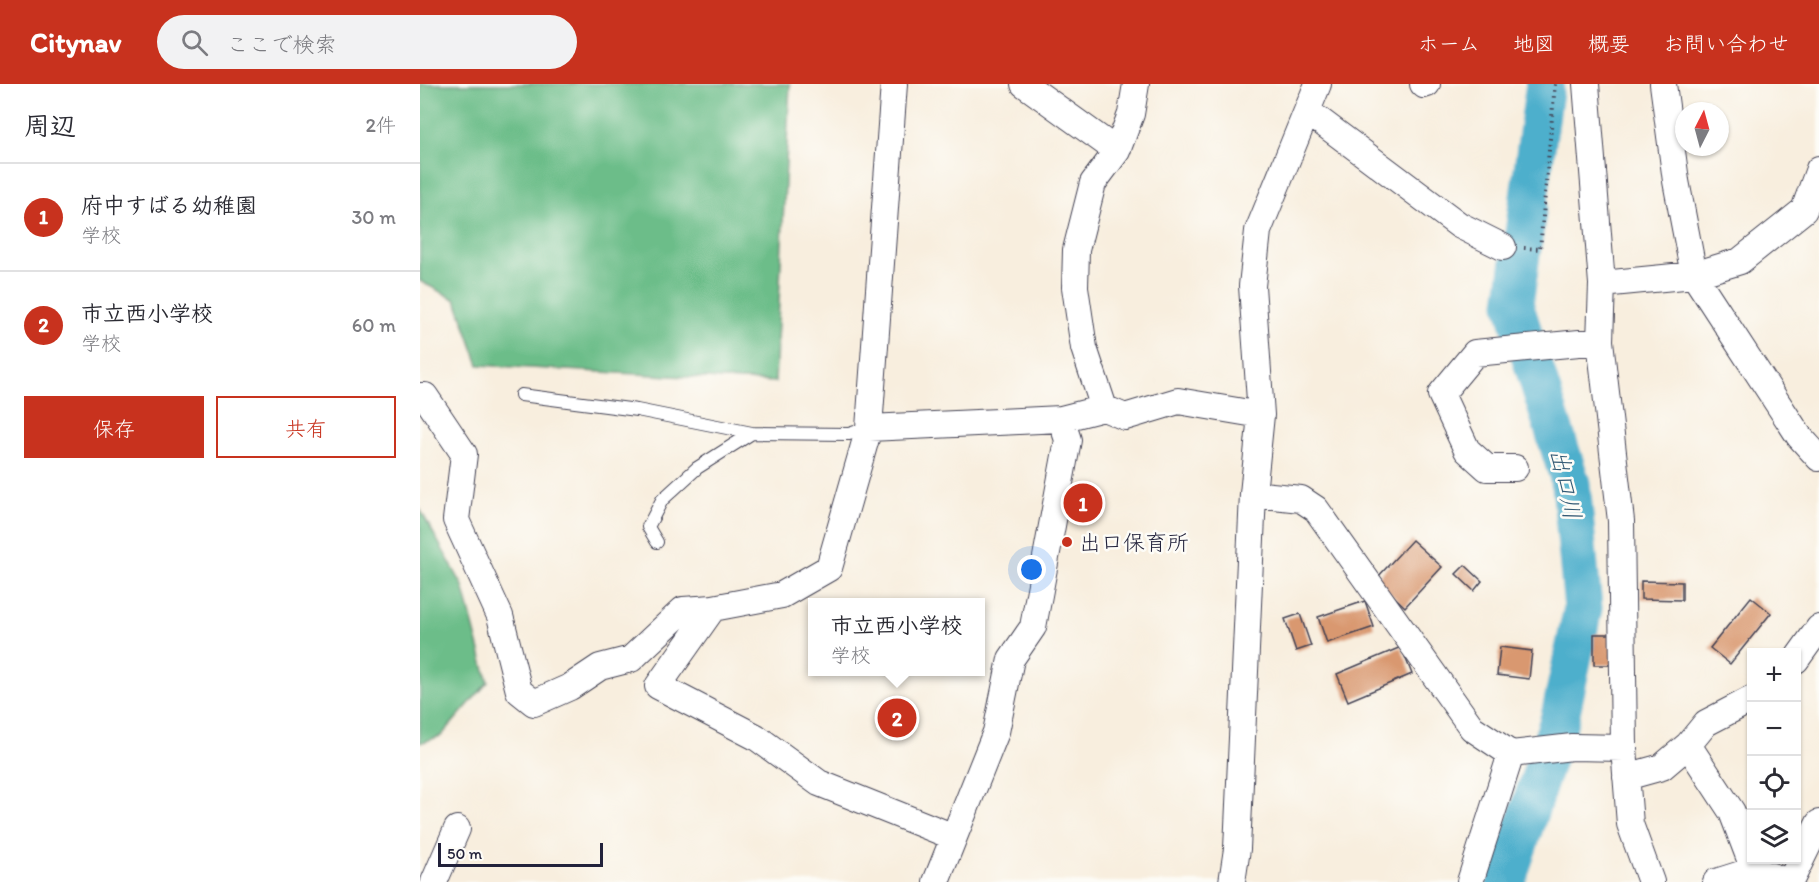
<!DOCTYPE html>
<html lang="ja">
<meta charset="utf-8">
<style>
:root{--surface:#fff;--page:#f2f2f3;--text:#2b2b33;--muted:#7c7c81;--line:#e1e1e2;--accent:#c8321e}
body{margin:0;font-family:Itim,"Klee One",sans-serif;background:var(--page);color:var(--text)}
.controls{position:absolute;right:18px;bottom:18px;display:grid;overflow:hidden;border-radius:0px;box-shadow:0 2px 4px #0004}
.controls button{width:54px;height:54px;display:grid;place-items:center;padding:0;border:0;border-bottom:2px solid var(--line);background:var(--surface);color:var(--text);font:30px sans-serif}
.compass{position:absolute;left:1255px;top:18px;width:54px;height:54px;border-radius:50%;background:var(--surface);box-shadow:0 2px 4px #0004;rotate:6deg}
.scale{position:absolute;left:18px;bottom:15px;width:165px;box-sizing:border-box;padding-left:6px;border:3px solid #22223b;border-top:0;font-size:16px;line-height:21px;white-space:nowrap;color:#22223b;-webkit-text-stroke:4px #fdfcf7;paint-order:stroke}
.you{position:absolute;left:612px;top:486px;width:21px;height:21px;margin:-15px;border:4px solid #fff;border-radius:50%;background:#1a73e8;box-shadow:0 0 0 9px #1a73e833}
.badge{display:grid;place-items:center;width:39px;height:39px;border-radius:50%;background:var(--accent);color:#fff;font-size:20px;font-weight:700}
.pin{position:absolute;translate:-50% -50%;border:3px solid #fff;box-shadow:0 2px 6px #0006}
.popup{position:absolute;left:388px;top:514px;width:177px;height:78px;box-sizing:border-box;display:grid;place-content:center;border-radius:0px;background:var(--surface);filter:drop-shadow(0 2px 4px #0005);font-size:20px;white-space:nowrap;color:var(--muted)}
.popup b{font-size:22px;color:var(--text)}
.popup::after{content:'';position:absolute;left:50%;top:100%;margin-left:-12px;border:12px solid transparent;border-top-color:var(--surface)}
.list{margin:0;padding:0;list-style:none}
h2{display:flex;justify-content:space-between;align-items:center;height:78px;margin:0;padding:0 24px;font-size:26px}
h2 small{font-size:20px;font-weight:400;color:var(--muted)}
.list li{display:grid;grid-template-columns:39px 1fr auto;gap:18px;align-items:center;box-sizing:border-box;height:108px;padding:0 24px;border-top:2px solid var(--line)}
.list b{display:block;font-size:22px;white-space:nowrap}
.list p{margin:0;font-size:20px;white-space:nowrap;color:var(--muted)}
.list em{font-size:20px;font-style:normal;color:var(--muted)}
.actions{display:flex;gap:12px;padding:18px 24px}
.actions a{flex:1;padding:14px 0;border:2px solid var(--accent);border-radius:0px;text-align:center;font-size:21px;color:var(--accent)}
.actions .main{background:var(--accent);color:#fff}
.icon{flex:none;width:33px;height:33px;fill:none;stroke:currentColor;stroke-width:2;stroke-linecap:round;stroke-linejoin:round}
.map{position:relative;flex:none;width:1399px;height:798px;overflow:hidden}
header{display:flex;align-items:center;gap:36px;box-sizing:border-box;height:84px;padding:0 30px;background:var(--accent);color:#fff}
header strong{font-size:28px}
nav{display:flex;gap:33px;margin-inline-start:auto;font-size:21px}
.search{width:420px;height:54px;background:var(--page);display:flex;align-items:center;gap:15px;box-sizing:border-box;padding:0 21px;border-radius:33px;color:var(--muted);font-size:22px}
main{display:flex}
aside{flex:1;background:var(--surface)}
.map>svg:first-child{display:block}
</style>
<header>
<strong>Citynav</strong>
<div class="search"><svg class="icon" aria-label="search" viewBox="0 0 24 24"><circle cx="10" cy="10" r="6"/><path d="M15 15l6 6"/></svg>ここで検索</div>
<nav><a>ホーム</a><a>地図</a><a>概要</a><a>お問い合わせ</a></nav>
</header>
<main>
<aside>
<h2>周辺<small>2件</small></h2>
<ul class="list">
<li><span class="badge">1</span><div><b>府中すばる幼稚園</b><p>学校</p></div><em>30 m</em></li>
<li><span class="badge">2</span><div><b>市立西小学校</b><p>学校</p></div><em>60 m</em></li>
</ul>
<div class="actions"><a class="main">保存</a><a>共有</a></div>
</aside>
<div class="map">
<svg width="1399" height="798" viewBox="0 0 1399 798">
<rect width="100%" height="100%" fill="#fdfcf7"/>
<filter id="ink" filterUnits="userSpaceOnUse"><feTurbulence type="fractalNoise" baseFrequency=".0167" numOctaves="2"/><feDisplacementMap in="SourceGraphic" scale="12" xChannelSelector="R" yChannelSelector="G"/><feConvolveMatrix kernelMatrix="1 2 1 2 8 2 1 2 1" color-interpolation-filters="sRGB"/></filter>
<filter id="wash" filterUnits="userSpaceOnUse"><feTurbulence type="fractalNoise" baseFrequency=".008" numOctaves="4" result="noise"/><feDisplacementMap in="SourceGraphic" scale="24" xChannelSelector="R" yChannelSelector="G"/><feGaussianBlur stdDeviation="1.35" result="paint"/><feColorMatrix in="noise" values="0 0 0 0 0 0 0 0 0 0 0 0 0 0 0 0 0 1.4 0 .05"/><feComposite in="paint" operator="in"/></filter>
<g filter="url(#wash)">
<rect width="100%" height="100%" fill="#f8eede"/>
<path fill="#6cbd89" stroke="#477062" stroke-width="1.5" d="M0 0H370L355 298 59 281 36 216 0 197Z
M0 425 43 502 68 598 21 652 0 659Z"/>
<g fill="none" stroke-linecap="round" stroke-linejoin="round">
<path stroke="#4dafcc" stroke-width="39" d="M1086 798 1140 633 1163 524 1151 400 1094 220 1125 0"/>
</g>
<g id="blocks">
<path fill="#d9986f" d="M992 456 1022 483 985 523 956 495Z
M1045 481 1062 497 1054 507 1036 490Z
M1221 497 1262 498V516L1221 515Z
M1331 513 1351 529 1310 580 1290 564Z
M945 517 954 543 907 559 898 533Z
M880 530 891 562 876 567 865 535Z
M1174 550H1200V581H1174Z
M981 563 992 590 928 617 917 590Z
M1080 563 1112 567 1109 595 1077 591Z"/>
</g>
</g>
<g filter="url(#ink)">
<use href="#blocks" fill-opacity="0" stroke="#424153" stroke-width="1.5"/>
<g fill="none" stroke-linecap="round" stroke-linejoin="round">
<g stroke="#424153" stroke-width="14">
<path id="lane" d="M101 311 217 326 332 349
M237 458 228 443 242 416 277 384 332 349 429 350 448 344"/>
</g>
<g stroke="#424153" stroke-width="28">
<path id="street" d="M604 0 697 67
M1003 0 1004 1 1007 0
M1166 0 1182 200 1180 257 1201 437 1204 664 1210 740 1231 798
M1243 0 1256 97 1274 191 1379 352 1399 374
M887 27 1039 141 1083 163
M1182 200 1274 191 1320 177 1384 126 1399 85
M0 312H5L44 370 36 436 80 532 99 607 114 619 150 603 180 583 211 575 263 526 293 524 362 511 409 484 449 344 641 335 684 324 705 333 758 317 841 331
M684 324 664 264 655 203 656 166 673 99 697 67 711 30 716 0
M449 344 474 0
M1095 384H1067L1047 366 1021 310 1055 269 1180 257
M833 410 881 415 896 425 1052 644 1091 670 1152 663 1204 664
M293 524 238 602 336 653 399 699 534 753
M1376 576 1399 544
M1268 661 1312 728 1334 786
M1206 693 1242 683 1268 661 1286 639 1332 615
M14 798 37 745
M516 798 576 648 591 575 613 543 648 356 641 335
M812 798 817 765 833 410 841 331 832 202 838 147 898 0
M1050 798 1091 670
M1296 798 1334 786 1369 798
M1370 798 1399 739"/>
</g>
<path stroke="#424153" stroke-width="4" stroke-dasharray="1.5 4.5" stroke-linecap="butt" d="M1104 164 1120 165 1135 0"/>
<use href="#lane" stroke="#fff" stroke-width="12"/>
<use href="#street" stroke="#fff" stroke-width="26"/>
</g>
</g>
<circle fill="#c8321e" stroke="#fdfcf7" stroke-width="2" cx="647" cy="458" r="6"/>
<g text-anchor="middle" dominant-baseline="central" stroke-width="5" stroke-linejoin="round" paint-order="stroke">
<g font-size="22" fill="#22223b" stroke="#fdfcf7" text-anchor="start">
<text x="659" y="458">出口保育所</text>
</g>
<g font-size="24" font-style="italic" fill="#335a75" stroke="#fdfcf7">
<text transform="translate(1146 400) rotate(78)">出口川</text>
</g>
</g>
</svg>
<div class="controls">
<button>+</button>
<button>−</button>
<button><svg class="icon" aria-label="locate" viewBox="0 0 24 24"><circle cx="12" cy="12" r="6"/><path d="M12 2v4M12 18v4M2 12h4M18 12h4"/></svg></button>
<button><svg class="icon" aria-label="layers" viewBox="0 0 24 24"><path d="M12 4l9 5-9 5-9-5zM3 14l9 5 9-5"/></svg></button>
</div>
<svg class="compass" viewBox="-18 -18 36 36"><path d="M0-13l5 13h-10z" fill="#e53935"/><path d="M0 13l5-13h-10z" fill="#7c7c81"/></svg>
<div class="scale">50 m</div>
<div class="you"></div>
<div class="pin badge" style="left:663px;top:419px">1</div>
<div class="pin badge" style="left:477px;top:634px">2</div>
<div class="popup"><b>市立西小学校</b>学校</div>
</div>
</main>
